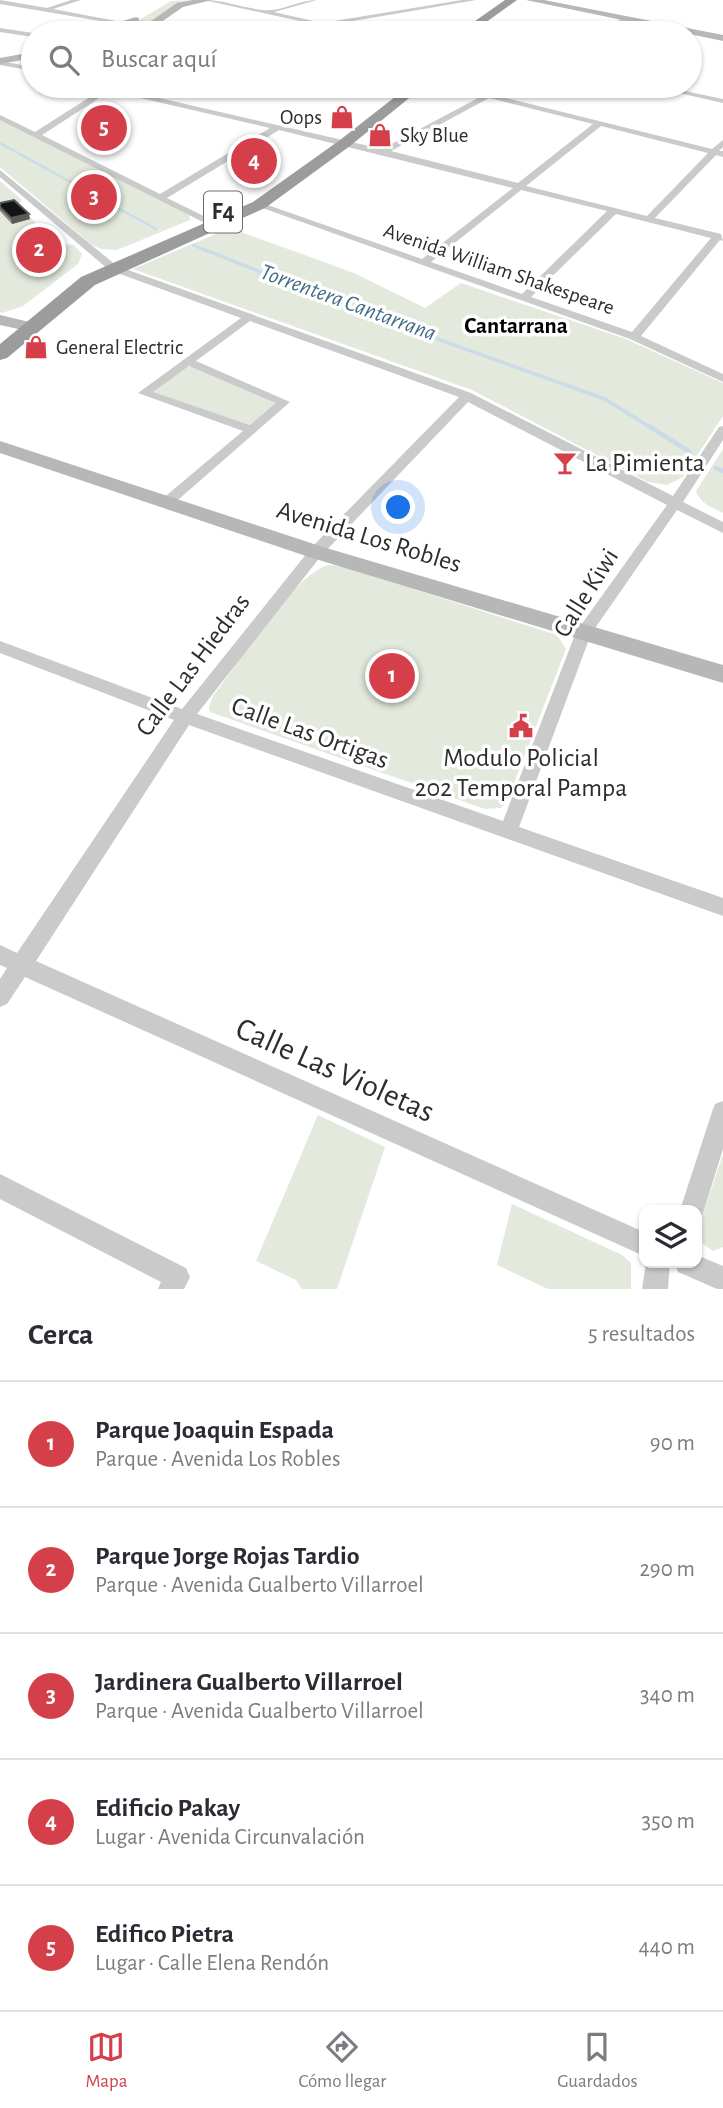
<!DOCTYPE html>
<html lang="es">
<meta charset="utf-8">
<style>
:root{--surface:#fff;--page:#f2f2f3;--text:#2b2b33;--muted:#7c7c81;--line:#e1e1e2;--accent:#d43f4a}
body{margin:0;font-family:"Alegreya Sans",sans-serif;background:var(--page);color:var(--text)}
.controls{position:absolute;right:21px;bottom:21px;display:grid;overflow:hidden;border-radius:14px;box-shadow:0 2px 5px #0004}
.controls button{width:63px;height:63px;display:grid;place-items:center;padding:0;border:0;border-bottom:2px solid var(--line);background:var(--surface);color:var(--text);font:35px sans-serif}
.you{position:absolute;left:399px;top:508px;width:24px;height:24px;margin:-18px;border:5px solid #fff;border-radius:50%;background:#1a73e8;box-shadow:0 0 0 10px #1a73e833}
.badge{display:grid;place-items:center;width:46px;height:46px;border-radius:50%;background:var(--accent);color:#fff;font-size:23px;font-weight:700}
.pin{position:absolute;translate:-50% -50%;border:4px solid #fff;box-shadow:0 2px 7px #0006}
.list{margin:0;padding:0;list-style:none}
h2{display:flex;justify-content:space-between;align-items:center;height:91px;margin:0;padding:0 28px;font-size:30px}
h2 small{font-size:23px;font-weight:400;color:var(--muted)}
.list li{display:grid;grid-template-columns:46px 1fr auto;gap:21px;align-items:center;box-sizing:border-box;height:126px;padding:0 28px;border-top:2px solid var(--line)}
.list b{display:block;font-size:26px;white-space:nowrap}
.list p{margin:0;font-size:23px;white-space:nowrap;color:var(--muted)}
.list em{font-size:23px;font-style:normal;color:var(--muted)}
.icon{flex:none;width:38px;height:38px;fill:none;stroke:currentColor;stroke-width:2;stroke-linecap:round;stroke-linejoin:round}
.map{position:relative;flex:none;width:723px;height:1289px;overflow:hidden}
.search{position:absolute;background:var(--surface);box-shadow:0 2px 5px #0004;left:21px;right:21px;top:21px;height:77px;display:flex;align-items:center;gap:18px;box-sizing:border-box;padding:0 24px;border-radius:38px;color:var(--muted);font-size:26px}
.sheet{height:721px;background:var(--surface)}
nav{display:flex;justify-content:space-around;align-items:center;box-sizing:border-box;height:98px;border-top:2px solid var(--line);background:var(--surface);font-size:19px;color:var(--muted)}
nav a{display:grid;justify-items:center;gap:4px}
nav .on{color:var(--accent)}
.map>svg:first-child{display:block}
</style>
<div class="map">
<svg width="723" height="1289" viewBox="0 0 723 1289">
<rect width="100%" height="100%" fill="#fff"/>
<path fill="#e3e9dc" d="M201 0C178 3 161 19 139 27 124 33 110 33 94 33L139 20 171 1Z
M0 116 189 215 190 220 117 250 101 249 92 245 0 167Z
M0 181 22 200 18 206 57 243 74 245 82 254 78 264 23 306 2 313 0 312Z
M230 228 354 273 425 308 461 283 626 339 723 383V416L683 477 667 485 648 482 472 390 133 269Z
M188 367H193L278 402 251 425 155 394 153 390Z
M723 449V513C712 507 700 504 696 491Z
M328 565 341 566 557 635 566 649 507 801 501 808 485 809 210 712 209 707 213 696C238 664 292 576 328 565Z
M318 1115 385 1147 337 1289H302L296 1280 256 1261Z
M723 1154V1247L713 1251 700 1242 697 1232Z
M512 1204 622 1255 631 1263V1289H548L497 1265Z"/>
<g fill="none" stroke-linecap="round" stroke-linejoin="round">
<path stroke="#c9dce7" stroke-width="2.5" d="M0 143 156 229
M193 245 207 251"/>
<path stroke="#c9dce7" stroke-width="3.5" d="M203 249 348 307 605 399 650 427"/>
<path stroke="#c9dce7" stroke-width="4.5" d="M647 425 690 452
M716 468 723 471"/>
<path fill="#cacaca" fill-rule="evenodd" d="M0 0 47 8 71 0H81L53 9 127 23 124 25 0 4Z
M204 0C224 0 243 8 263 10 281 12 299 0 317 0L274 12 322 23 462 0H476L330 25 350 33 322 27 270 33 313 24Z
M623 18 628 19 603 33H595Z
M143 26 167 32 168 33 141 29Z
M0 28 33 33H34L33 37 0 32Z
M0 61 33 67V71L0 65Z
M107 86 382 149 482 96 445 86H457L712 149 723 140V147L719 151H723V157L716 155 655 218 721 234 723 241 720 240 641 336 723 374V382L630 339 254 205 262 203 422 259 513 188 279 130 167 198 220 224 222 226 217 229 0 120V115L35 132ZM110 91 270 128 160 194 42 135ZM489 98 593 124 518 183 391 151ZM601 126 708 153 647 216 526 186ZM521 190 607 211 522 294 431 262ZM616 214 711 238 632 332 531 297Z
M648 86H661L723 99V103Z
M0 170 117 266 471 393 673 496 719 427 723 426V440L683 502 723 522V533L677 510 591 634 519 827 723 898V916L189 725 36 961 644 1232V1256L25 977 7 1004 0 1007V979L7 968 0 965V945L17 953 174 720 0 653V641L182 709 311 548 459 397 250 321 196 361 290 402 171 506H161L159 503 161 500 243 431 138 393 241 318 109 270 0 177ZM189 366 276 403 250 425 153 392ZM468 402 667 505 576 632 503 821 197 714 321 556Z
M723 1101V1149L704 1210 701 1219 697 1220V1210H680L712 1112 715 1104Z
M0 1174 186 1268 190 1277 184 1289H158L161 1282 0 1199Z
M697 1255 723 1266V1289H717L678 1272 675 1263H697Z
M646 1263H670L668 1289H642Z"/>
<path fill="#b7b7b7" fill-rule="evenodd" d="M193 0H212L183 7 157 25 132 33H118L151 21 177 3Z
M526 0H544L723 35V41Z
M136 17 139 18V22L98 33H83Z
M33 52V58L0 64V58Z
M0 315 38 324 40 327 32 332 0 325Z
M0 441 323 547 723 665V683L309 557 0 453Z"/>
<path fill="#9c9c9c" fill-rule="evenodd" d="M505 0H517L471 33H458Z
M409 86H424L350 146 265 208 95 285 7 358 0 360V344L81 277 253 202 340 140Z"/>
</g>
<path fill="#8a8a8a" d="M0 203 30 219 12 224 0 211Z"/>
<path fill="#5a5a5a" d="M29 214 30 219 12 224 11 218Z"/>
<path fill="#141414" stroke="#5a5a5a" stroke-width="2" d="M14 200 29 214 11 218 0 207V203Z"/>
<defs>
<g id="shop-bare" transform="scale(1.89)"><path d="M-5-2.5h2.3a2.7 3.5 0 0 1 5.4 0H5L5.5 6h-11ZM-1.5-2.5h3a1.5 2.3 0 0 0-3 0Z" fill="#d43f4a" stroke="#fff" stroke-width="2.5" paint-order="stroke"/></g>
<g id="bar-bare" transform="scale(1.89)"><path d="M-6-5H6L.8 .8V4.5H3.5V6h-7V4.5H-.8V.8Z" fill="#d43f4a" stroke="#fff" stroke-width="2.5" paint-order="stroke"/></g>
<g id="civic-bare" transform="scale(1.89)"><path d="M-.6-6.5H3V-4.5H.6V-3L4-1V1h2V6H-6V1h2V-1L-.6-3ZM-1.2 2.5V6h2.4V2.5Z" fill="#d43f4a" stroke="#fff" stroke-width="2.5" paint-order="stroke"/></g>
</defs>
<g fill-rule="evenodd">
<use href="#shop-bare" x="342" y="117"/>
<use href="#shop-bare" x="380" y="135"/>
<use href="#shop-bare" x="36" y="347"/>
<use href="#bar-bare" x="565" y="463"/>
<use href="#civic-bare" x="521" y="726"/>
</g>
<g text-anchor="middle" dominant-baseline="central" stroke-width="7" stroke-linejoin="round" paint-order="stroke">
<g font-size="21" fill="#2d2d2d" stroke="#fff" text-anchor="start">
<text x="322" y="117" text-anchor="end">Oops</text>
<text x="400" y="135">Sky Blue</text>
<text x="56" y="347">General Electric</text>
</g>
<g font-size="21" fill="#2d2d2d" stroke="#fff">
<text transform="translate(499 269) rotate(19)">Avenida William Shakespeare</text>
</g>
<g font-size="23" font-style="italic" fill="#436c87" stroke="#fff">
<text transform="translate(348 303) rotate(20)">Torrentera Cantarrana</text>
</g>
<g font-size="23" font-weight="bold" fill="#000" stroke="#fff">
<text x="516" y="326">Cantarrana</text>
</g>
<rect fill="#fff" stroke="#6c6c6c" stroke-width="2" x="204" y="191.5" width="38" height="41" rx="5"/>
<g font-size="24" font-weight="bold" fill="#2d2d2d">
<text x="223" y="212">F4</text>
</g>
<g font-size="26" fill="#2d2d2d" stroke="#fff" text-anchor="start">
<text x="585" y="463">La Pimienta</text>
<text x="521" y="758" text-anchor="middle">Modulo Policial<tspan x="521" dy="30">202 Temporal Pampa</tspan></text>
</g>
<g font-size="26" fill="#2d2d2d" stroke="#fff">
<text transform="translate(369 537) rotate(17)">Avenida Los Robles</text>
<text transform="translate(586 593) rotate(-58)">Calle Kiwi</text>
<text transform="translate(193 665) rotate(-53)">Calle Las Hiedras</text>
<text transform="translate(310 733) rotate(20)">Calle Las Ortigas</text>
</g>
<g font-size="32" fill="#2d2d2d" stroke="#fff">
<text transform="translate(335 1070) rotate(24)">Calle Las Violetas</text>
</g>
</g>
</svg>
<div class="controls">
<button><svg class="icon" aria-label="layers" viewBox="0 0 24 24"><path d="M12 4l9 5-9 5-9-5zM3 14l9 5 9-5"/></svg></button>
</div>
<div class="you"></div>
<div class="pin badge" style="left:392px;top:676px">1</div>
<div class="pin badge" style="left:39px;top:250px">2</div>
<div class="pin badge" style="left:94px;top:197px">3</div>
<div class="pin badge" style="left:254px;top:161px">4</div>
<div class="pin badge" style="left:104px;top:128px">5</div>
<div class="search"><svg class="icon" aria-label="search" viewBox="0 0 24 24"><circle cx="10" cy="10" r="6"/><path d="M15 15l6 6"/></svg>Buscar aquí</div>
</div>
<section class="sheet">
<h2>Cerca<small>5 resultados</small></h2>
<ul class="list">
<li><span class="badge">1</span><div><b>Parque Joaquin Espada</b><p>Parque · Avenida Los Robles</p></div><em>90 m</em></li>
<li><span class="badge">2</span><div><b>Parque Jorge Rojas Tardio</b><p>Parque · Avenida Gualberto Villarroel</p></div><em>290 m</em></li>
<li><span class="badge">3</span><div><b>Jardinera Gualberto Villarroel</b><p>Parque · Avenida Gualberto Villarroel</p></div><em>340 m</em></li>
<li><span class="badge">4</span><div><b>Edificio Pakay</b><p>Lugar · Avenida Circunvalación</p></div><em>350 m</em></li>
<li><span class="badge">5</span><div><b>Edifico Pietra</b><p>Lugar · Calle Elena Rendón</p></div><em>440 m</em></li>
</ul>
</section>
<nav>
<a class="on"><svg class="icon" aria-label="map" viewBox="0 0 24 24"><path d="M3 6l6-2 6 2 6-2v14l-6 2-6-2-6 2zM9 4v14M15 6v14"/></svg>Mapa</a>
<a><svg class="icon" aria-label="directions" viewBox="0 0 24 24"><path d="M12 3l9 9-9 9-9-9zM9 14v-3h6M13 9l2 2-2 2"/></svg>Cómo llegar</a>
<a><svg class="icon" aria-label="saved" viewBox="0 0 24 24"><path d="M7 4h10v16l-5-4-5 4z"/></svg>Guardados</a>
</nav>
